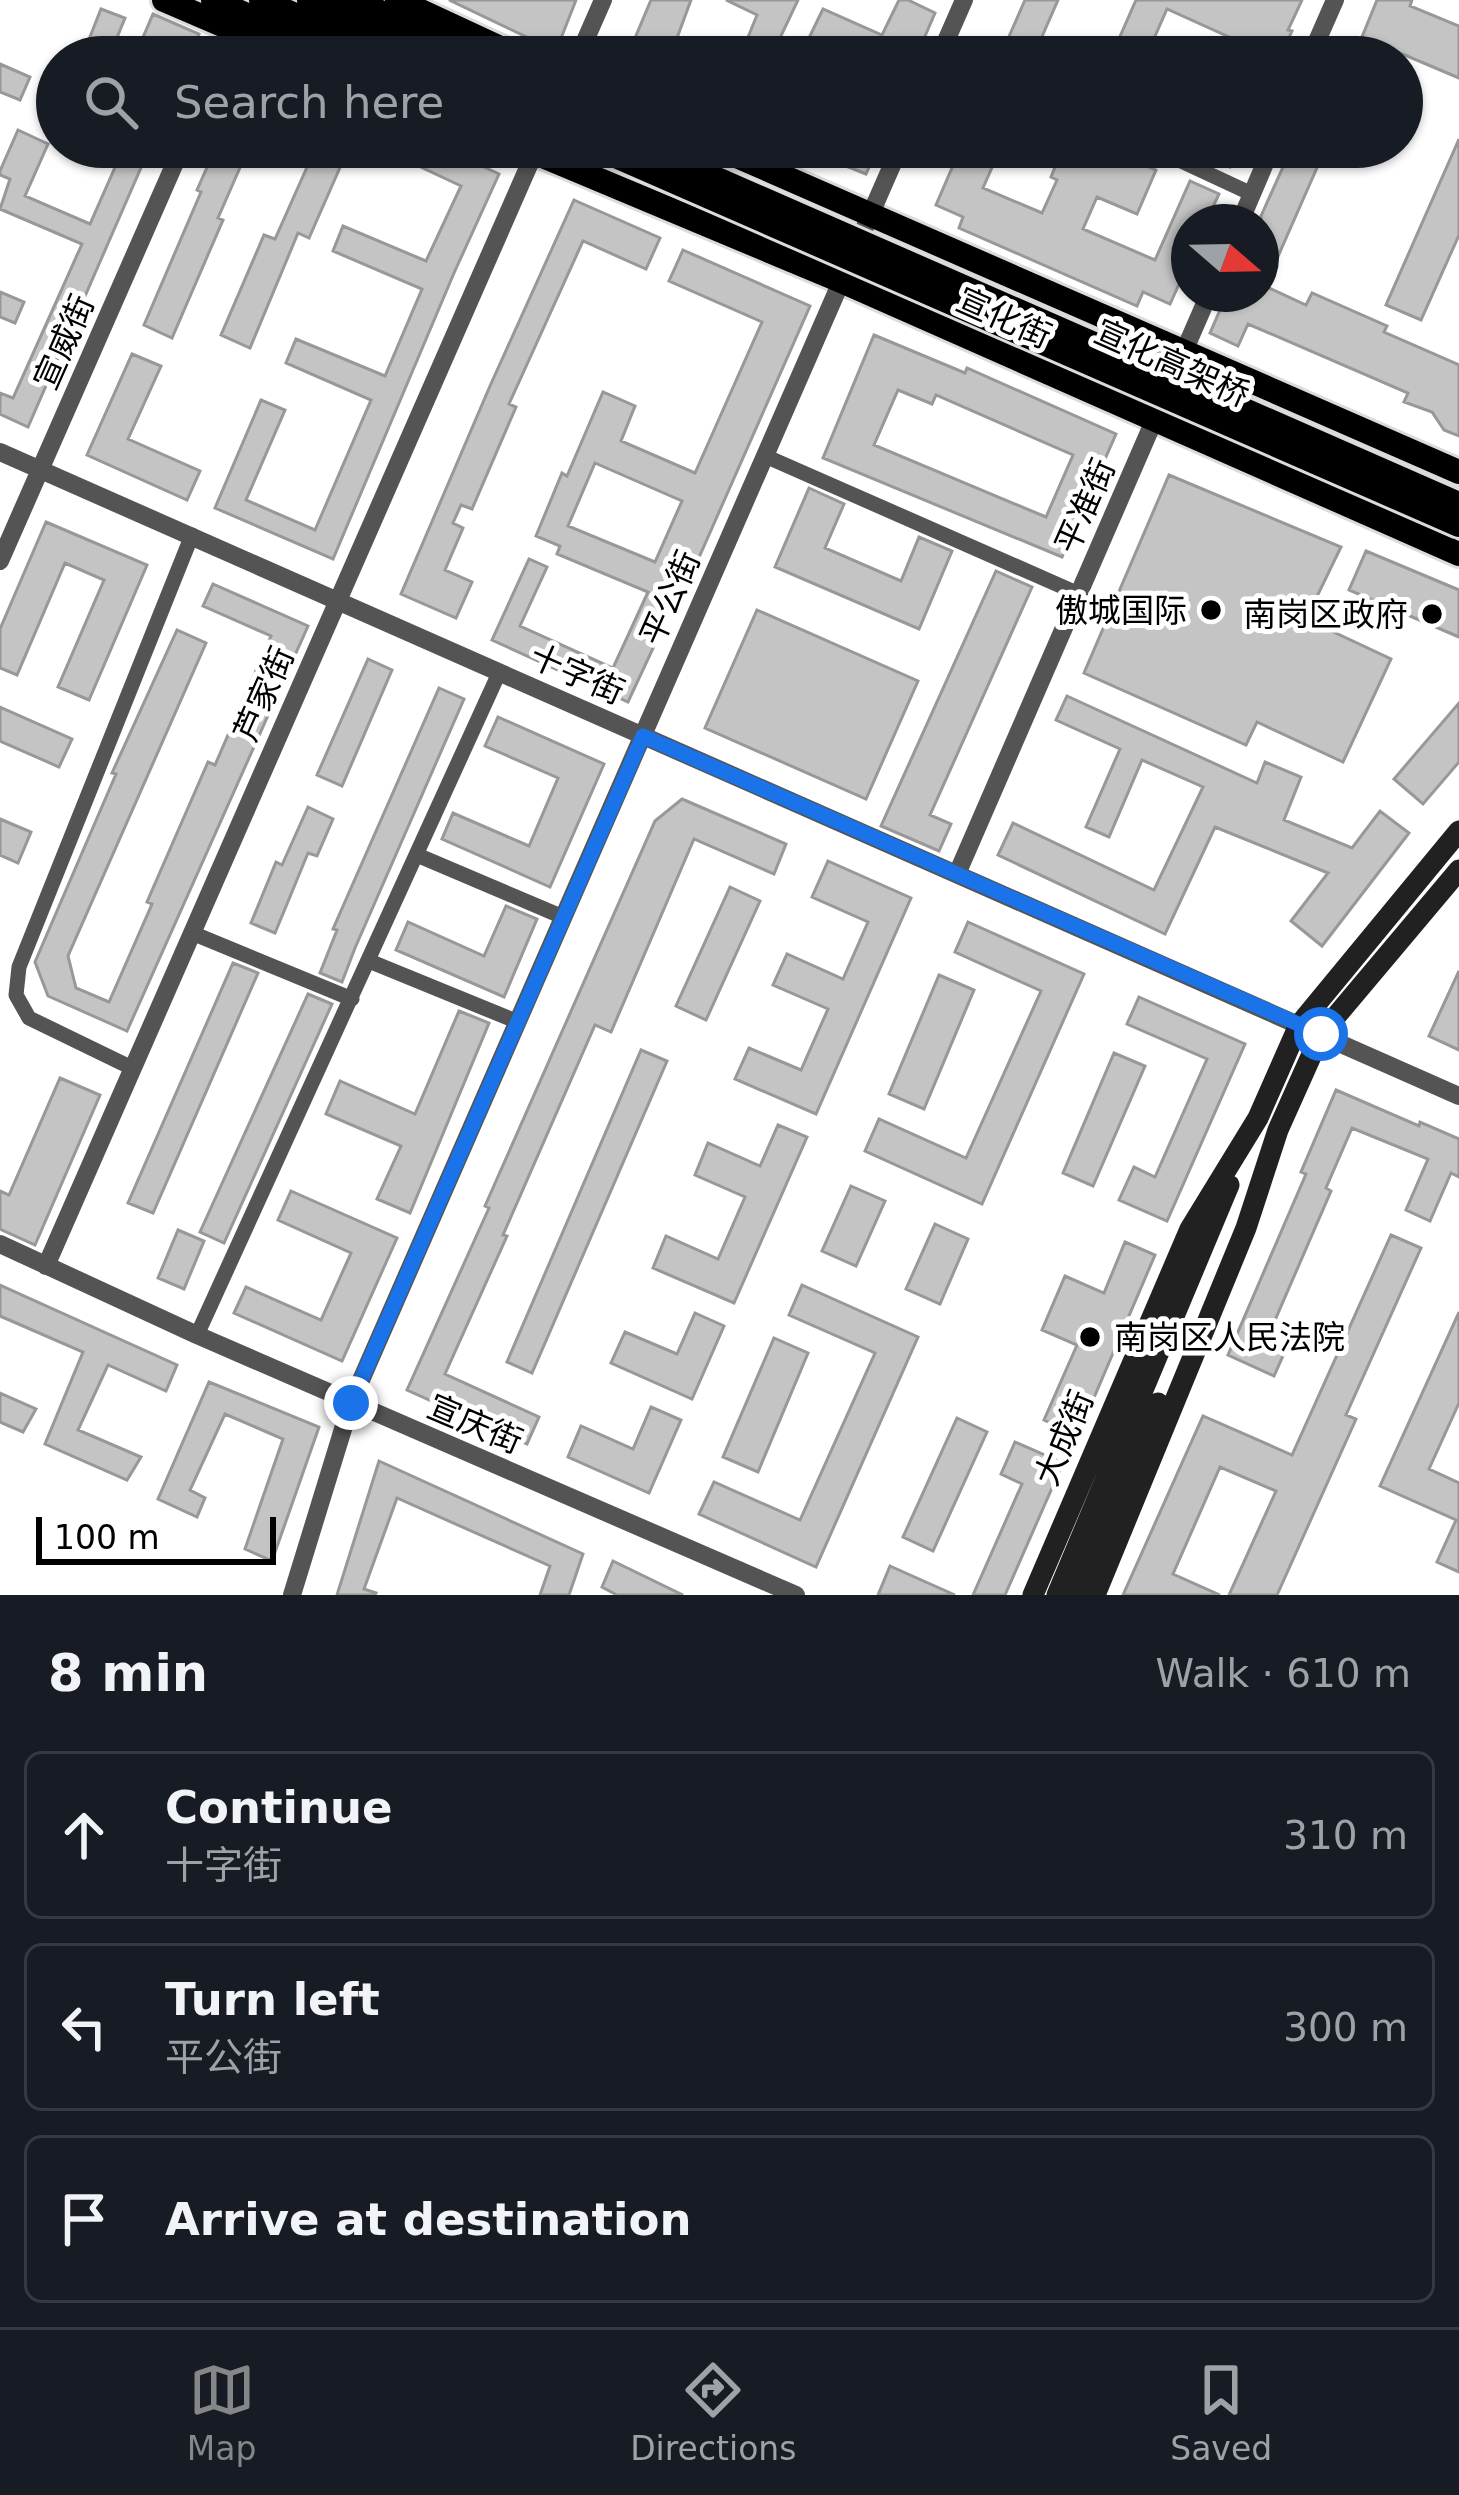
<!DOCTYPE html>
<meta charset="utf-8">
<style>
:root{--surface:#171b24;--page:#20242c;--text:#f1f3f6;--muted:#9ea1a6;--line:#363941;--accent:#858687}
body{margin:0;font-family:"DejaVu Sans","Noto Sans SC",sans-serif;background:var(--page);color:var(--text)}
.compass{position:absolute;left:1171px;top:204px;width:108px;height:108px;border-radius:50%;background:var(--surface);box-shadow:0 3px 9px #0004;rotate:110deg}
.scale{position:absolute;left:36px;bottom:30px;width:240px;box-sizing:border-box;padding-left:12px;border:6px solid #000;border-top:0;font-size:33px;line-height:42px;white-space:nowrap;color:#000;-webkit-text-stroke:9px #fff;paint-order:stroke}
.stop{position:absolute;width:36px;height:36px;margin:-27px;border:9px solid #1a73e8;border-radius:50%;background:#fff}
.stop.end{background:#1a73e8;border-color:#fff;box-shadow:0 3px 12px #0008}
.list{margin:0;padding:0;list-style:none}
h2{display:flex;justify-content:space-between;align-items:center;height:156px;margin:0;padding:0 48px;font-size:51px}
h2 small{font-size:39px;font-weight:400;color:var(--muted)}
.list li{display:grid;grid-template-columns:78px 1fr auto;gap:36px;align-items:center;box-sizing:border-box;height:168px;margin:0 24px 24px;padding:0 24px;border:3px solid var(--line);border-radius:18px}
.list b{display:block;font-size:45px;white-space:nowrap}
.list p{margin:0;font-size:39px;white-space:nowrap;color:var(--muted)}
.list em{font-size:39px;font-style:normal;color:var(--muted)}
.icon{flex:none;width:66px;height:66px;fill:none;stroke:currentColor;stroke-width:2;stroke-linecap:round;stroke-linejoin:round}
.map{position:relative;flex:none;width:1459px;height:1595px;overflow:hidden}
.search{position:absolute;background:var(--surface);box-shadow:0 3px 9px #0004;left:36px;right:36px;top:36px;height:132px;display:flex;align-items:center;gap:30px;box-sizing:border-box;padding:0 42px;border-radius:66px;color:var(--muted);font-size:45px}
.sheet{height:732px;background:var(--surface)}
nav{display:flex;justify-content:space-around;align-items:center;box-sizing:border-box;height:168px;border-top:3px solid var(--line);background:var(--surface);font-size:33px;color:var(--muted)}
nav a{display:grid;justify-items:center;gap:6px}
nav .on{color:var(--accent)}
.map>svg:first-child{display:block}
</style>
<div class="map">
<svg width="1459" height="1595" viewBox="0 0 1459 1595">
<rect width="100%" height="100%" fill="#fff"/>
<path fill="#c4c4c4" stroke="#989898" stroke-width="3" fill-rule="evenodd" d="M449 0H576L556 51Z
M651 0H691L670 57H627Z
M726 0H798L771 57H740L757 15Z
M899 0H908L935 13 916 57H851L808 40 823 9 882 35Z
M1025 0H1058L1033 57H1000Z
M1136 0H1302L1288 30 1292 31 1280 57H1246L1251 47 1167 9 1152 43 1185 57H1111Z
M1377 0H1412L1410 6 1459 26V78L1362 37Z
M101 9 125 18 109 57H82Z
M153 14 199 34 189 57H163L165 52 141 42Z
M0 64 30 77 20 100 0 92Z
M18 130 48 144 25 196 90 224 124 147H150L28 427 0 414V393L13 398 82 244 0 209 10 179 0 175V171Z
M1459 139V235L1421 320 1386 305Z
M216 147H249L218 218 223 220 172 338 144 325 201 192 197 190Z
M316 147H349L309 238 298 233 250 348 221 335 264 235 275 239Z
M378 147H441L499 174 454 273 333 559 215 508 261 400 285 410 246 500 315 530 371 400 286 363 296 339 385 376 422 289 333 251 343 226 426 261 461 186Z
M798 147H878L866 174Z
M961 147H1001L983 188 1042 213 1057 180 1051 177 1055 167 1009 147H1102L1156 170 1137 214 1097 197 1083 229 1155 260 1190 181 1219 194 1206 222H1189V262L1170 304 1143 292 1137 306 959 228 963 217 936 205Z
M1179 147H1239L1230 167Z
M1292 147H1307L1323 154 1265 286 1306 305 1312 293 1387 326 1384 332 1459 365V436L1444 430 1432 412 1404 402 1408 393 1248 324 1238 346 1210 333 1227 294H1261V216Z
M574 200 660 238 646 269 583 241 509 404 516 407 472 509 461 505 453 523 463 528 445 570 472 582 456 618 401 594 490 386Z
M683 250 810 306 678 605 674 603 628 702 492 640 529 559 547 567 520 626 613 668 648 592 557 554 560 546 536 536 562 473 567 476 603 392 635 406 621 441 695 473 762 322 669 281ZM595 463 682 501 655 562 568 526Z
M0 292 24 302 15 323 0 317Z
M874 335 965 373 967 368 1116 434 1062 557 823 458ZM898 390 932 404 936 395 1073 455 1046 517 874 445Z
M132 354 161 366 128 439 200 471 187 500 87 455Z
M1169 475 1341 547 1306 619 1391 659 1343 762 1257 722 1246 745 1084 673Z
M809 488 844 504 825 548 901 581 919 537 952 551 919 629 775 567Z
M46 522 147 565 89 700 58 687 104 580 65 563 17 675 0 668V629Z
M1366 551 1459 590V637L1349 590Z
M996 571 1032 587 930 815 951 824 939 851 881 826Z
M213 584 308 626 127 1031 48 996 35 962 116 774 112 773 177 630 206 643 68 956 76 988 109 1002 152 904 147 902 208 762 215 765 271 636 203 606Z
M757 610 918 681 866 799 705 728Z
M368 659 392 670 342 786 317 775Z
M439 688 464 699 355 948 342 982 320 973 337 930 333 929Z
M1067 696 1257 783 1265 762 1301 777 1284 820 1352 848 1380 811 1409 833 1322 946 1291 921 1328 873 1215 827 1165 934 998 855 1013 823 1154 890 1203 787 1142 760 1109 837 1086 827 1120 749 1056 720Z
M1459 703V762L1423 804 1394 779Z
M0 707 72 739 59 767 0 741Z
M498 717 604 764 550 887 442 839 453 813 529 846 558 778 485 746Z
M682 799 786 844 774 874 694 839 611 1032 595 1025 503 1235 507 1236 445 1374 539 1417 527 1444 407 1390 489 1208 485 1206 655 821Z
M308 807 333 819 317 856 308 853 275 933 251 923 276 862 282 865Z
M0 819 31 832 18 863 0 855Z
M828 861 911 898 816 1114 735 1079 749 1048 801 1070 828 1009 773 985 787 954 843 979 868 922 812 897Z
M730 887 760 901 706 1020 676 1006Z
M506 906 537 919 504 997 396 950 408 922 484 956Z
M968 922 1084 974 982 1204 865 1151 879 1119 966 1158 1041 991 955 952Z
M233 963 258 973 153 1213 128 1203Z
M1459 971V1050L1429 1036Z
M939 975 974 990 924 1109 889 1094Z
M308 994 332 1004 224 1243 200 1232Z
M1139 997 1245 1044 1167 1221 1119 1200 1134 1167 1155 1177 1207 1059 1127 1024Z
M459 1011 489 1023 410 1213 377 1199 401 1146 326 1114 340 1081 415 1114Z
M641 1050 667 1061 532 1373 507 1362Z
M1114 1053 1145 1066 1093 1186 1063 1173Z
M60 1078 100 1095 35 1245 0 1229V1191L9 1195Z
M1336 1090 1419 1126 1420 1122 1459 1139V1177L1451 1173 1430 1221 1406 1210 1428 1159 1352 1128 1326 1188 1331 1191 1266 1341 1286 1349 1274 1376 1228 1355 1306 1174 1301 1172Z
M778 1125 807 1137 734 1303 653 1268 666 1236 718 1259 745 1197 695 1175 708 1143 760 1166Z
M851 1186 885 1201 856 1266 822 1251Z
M291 1191 397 1238 342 1361 234 1313 246 1287 321 1320 351 1253 278 1220Z
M935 1224 968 1239 940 1304 906 1289Z
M178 1230 204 1241 184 1289 158 1278Z
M1391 1235 1421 1248 1346 1415 1356 1419 1277 1595H1229L1276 1491 1220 1467 1173 1574 1220 1595H1123L1203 1416 1292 1455Z
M1125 1242 1155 1255 1078 1435 1044 1420 1077 1345 1042 1330 1065 1276 1104 1293Z
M0 1285 177 1365 166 1391 108 1365 78 1430 141 1457 127 1480 45 1444 83 1352 0 1316Z
M802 1285 918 1337 816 1567 699 1514 714 1482 800 1520 875 1353 789 1315Z
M1459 1312V1403L1429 1469 1459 1483V1572L1437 1562 1456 1520 1380 1486Z
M695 1313 724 1326 692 1399 611 1363 625 1332 677 1354Z
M774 1338 808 1353 758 1472 723 1457Z
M209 1382 319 1427 272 1561 245 1549 283 1439 225 1414 190 1490 205 1498 197 1517 158 1499Z
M0 1393 36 1409 23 1432 0 1422Z
M651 1407 681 1420 649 1493 568 1457 581 1426 633 1449Z
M957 1418 987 1432 933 1551 903 1537Z
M1015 1442 1063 1463 1005 1595H973L1022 1484 1001 1474Z
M379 1461 583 1554 569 1595H540L550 1566 397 1498 364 1589 376 1593 375 1595H337Z
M613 1561 683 1595H617L602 1587Z
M890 1566 955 1595H878Z"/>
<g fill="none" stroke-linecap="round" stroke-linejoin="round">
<g stroke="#dbdbdb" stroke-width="30">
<path id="trunk" d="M164 0 297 57
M213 0 342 57
M261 0 391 57
M309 0 439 57
M351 0 490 57
M397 0 520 57
M521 147 841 281 1459 554
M716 147 1459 472"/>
</g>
<path stroke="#545454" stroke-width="15" d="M1151 147 1252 194
M765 456 1079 594
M417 855 563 917
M192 933 352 999
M369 961 518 1022
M132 1068 29 1018 16 995 19 967 192 535
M197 1335 499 673"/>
<path stroke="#545454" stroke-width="18" d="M222 57 234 30
M578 57 603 0
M939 57 964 0
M1310 57 1335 0
M1240 222 1272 147
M0 452 1459 1096
M0 561 182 147
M957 874 1209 294
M0 1244 197 1335 796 1595
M46 1266 537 147
M292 1595 351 1403 900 147"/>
<path stroke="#212121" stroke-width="21" d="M1033 1595 1190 1229 1258 1118 1299 1025 1459 831
M1057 1595 1229 1185
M1075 1595 1158 1403
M1095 1595 1246 1228 1278 1130 1321 1034 1459 870"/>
<use href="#trunk" stroke="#000" stroke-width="24"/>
<g stroke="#dbdbdb" stroke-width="30" stroke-linecap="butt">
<path id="trunk-bridge" d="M595 147 1459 525
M644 147 1459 504"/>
</g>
<use href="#trunk-bridge" stroke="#000" stroke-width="24"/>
</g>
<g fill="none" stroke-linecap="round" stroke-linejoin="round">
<path stroke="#1a73e8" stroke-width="15" d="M351 1403 643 736 1321 1034"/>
</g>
<g fill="#000" stroke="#fff" stroke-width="4.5">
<circle cx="1211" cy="610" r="12"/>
<circle cx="1432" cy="614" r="12"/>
<circle cx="1090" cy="1337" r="12"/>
</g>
<g text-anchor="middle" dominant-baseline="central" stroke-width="10" stroke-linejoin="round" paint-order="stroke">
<g font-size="33" fill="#000" stroke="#fff">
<text transform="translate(1004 318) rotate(24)">宣化街</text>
<text transform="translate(64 342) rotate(-66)">宣威街</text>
<text transform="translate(1172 363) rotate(24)">宣化高架桥</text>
<text transform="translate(1085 506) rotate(-66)">平准街</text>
<text transform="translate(670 598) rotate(-66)">平公街</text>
<text transform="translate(577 674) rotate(24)">十字街</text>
<text transform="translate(264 694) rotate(-66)">芦家街</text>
<text transform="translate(475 1424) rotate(23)">宣庆街</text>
<text transform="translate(1064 1438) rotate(-67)">大成街</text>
</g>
<g font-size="33" fill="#000" stroke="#fff" text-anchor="end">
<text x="1187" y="610">傲城国际</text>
<text x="1408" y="614">南岗区政府</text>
<text x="1114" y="1337" text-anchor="start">南岗区人民法院</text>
</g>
</g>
</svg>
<svg class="compass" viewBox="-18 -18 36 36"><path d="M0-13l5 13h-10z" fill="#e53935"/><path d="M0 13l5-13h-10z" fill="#9ea1a6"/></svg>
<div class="scale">100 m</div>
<div class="stop" style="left:1321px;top:1034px"></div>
<div class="stop end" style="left:351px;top:1403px"></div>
<div class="search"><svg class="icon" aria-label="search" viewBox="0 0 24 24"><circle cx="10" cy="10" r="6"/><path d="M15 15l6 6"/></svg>Search here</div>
</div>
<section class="sheet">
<h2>8 min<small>Walk · 610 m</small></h2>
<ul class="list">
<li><svg class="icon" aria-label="ahead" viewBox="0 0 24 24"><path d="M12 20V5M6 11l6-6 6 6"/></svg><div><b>Continue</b><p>十字街</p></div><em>310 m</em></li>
<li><svg class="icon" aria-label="left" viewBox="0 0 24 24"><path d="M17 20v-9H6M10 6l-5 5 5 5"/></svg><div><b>Turn left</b><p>平公街</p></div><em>300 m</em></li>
<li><svg class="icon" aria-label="arrive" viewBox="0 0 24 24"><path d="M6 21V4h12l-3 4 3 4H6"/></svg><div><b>Arrive at destination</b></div></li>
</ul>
</section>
<nav>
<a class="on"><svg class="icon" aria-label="map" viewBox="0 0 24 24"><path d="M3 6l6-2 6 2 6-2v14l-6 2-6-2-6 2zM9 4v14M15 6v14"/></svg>Map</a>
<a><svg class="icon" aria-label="directions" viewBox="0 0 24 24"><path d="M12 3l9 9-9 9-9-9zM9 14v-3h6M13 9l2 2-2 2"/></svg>Directions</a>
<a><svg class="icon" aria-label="saved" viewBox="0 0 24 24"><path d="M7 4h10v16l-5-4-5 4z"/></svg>Saved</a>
</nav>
